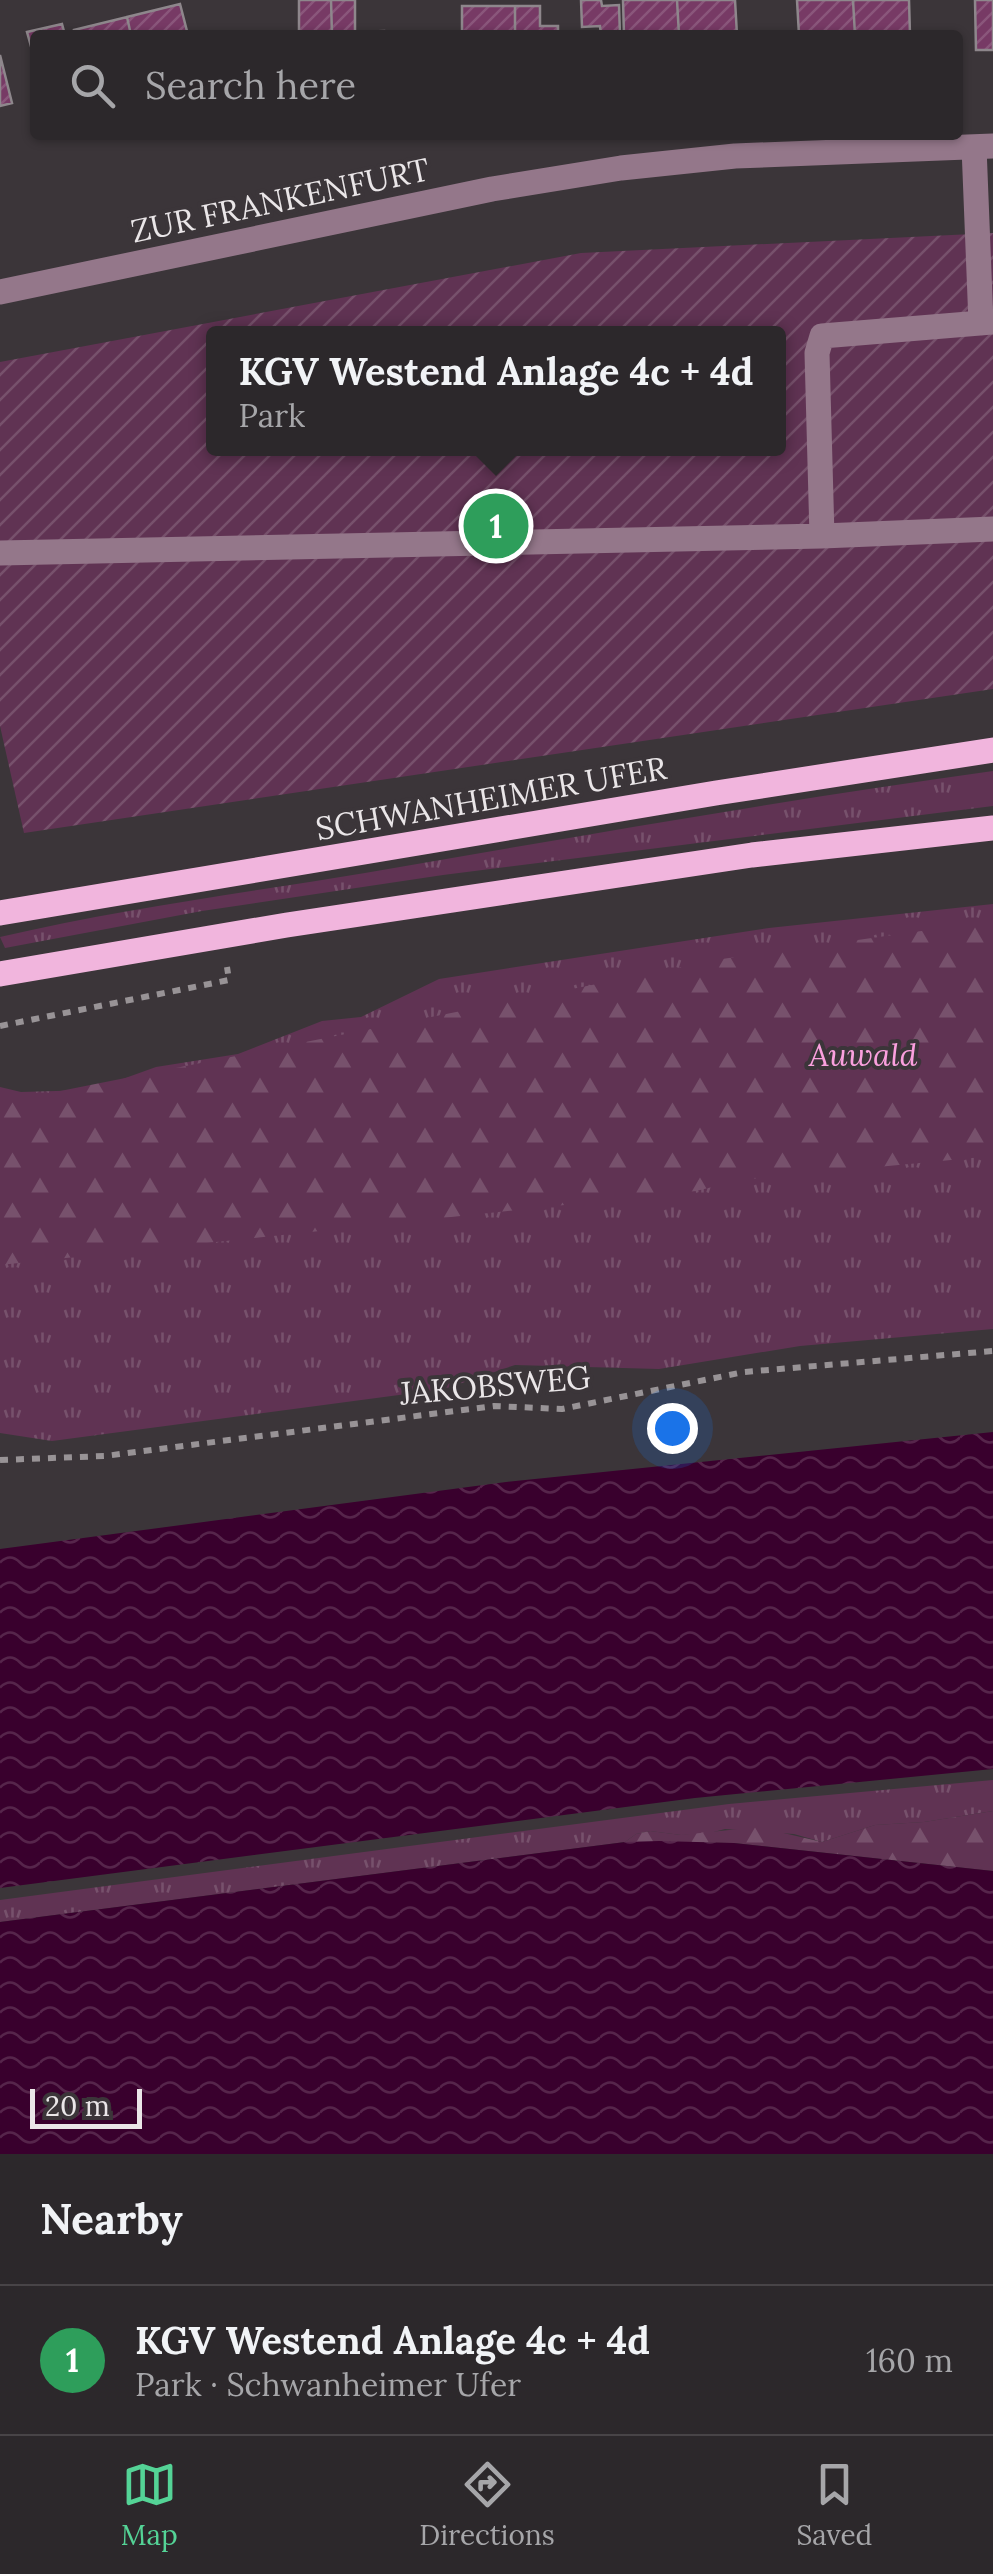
<!DOCTYPE html>
<meta charset="utf-8">
<style>
:root{--surface:#2c282b;--page:#343033;--text:#f1f3f6;--muted:#a6a6a9;--line:#484447;--accent:#54d396}
body{margin:0;font-family:Lora,serif;background:var(--page);color:var(--text)}
.scale{position:absolute;left:30px;bottom:25px;width:112px;box-sizing:border-box;padding-left:10px;border:5px solid #eae6e8;border-top:0;font-size:28px;line-height:35px;white-space:nowrap;color:#eae6e8;-webkit-text-stroke:8px #3b3539;paint-order:stroke}
.you{position:absolute;left:672px;top:1428px;width:35px;height:35px;margin:-25px;border:8px solid #fff;border-radius:50%;background:#1a73e8;box-shadow:0 0 0 15px #1a73e833}
.badge{display:grid;place-items:center;width:65px;height:65px;border-radius:50%;background:var(--accent);color:#fff;font-size:32px;font-weight:700}
.pin{position:absolute;translate:-50% -50%;border:5px solid #fff;box-shadow:0 2px 10px #0006}
.popup{position:absolute;left:206px;top:326px;width:580px;height:130px;box-sizing:border-box;display:grid;place-content:center;border-radius:10px;background:var(--surface);filter:drop-shadow(0 2px 8px #0005);font-size:32px;white-space:nowrap;color:var(--muted)}
.popup b{font-size:38px;color:var(--text)}
.popup::after{content:'';position:absolute;left:50%;top:100%;margin-left:-20px;border:20px solid transparent;border-top-color:var(--surface)}
.list{margin:0;padding:0;list-style:none}
h2{display:flex;justify-content:space-between;align-items:center;height:130px;margin:0;padding:0 40px;font-size:42px}
h2 small{font-size:32px;font-weight:400;color:var(--muted)}
.list li{display:grid;grid-template-columns:65px 1fr auto;gap:30px;align-items:center;box-sizing:border-box;height:150px;padding:0 40px;border-top:2px solid var(--line)}
.list b{display:block;font-size:38px;white-space:nowrap}
.list p{margin:0;font-size:32px;white-space:nowrap;color:var(--muted)}
.list em{font-size:32px;font-style:normal;color:var(--muted)}
.icon{flex:none;width:55px;height:55px;fill:none;stroke:currentColor;stroke-width:2;stroke-linecap:round;stroke-linejoin:round}
.map{position:relative;flex:none;width:993px;height:2154px;overflow:hidden}
.search{position:absolute;background:var(--surface);box-shadow:0 2px 8px #0004;left:30px;right:30px;top:30px;height:110px;display:flex;align-items:center;gap:25px;box-sizing:border-box;padding:0 35px;border-radius:10px;color:var(--muted);font-size:38px}
.sheet{height:280px;background:var(--surface)}
nav{display:flex;justify-content:space-around;align-items:center;box-sizing:border-box;height:140px;border-top:2px solid var(--line);background:var(--surface);font-size:28px;color:var(--muted)}
nav a{display:grid;justify-items:center;gap:5px}
nav .on{color:var(--accent)}
.map>svg:first-child{display:block}
</style>
<div class="map">
<svg width="993" height="2154" viewBox="0 0 993 2154">
<defs>
<pattern id="grass-tufts" width="24" height="20" patternUnits="userSpaceOnUse" patternTransform="scale(2.5)"><rect width="24" height="20" fill="#603353"/><path d="M3 7l-1-3M5 7V3M7 7l1-3M15 17l-1-3M17 17v-4M19 17l1-3" fill="none" stroke="#77516c"/></pattern>
<pattern id="forest-firs" width="22" height="20" patternUnits="userSpaceOnUse" patternTransform="scale(2.5)"><rect width="22" height="20" fill="#603353"/><path d="M5 1l3.5 6h-7zM16 11l3.5 6h-7z" fill="#77516c"/></pattern>
<pattern id="garden-furrows" width="10" height="10" patternUnits="userSpaceOnUse" patternTransform="scale(2.5)"><rect width="10" height="10" fill="#603353"/><path d="M-1 1l2-2M0 10L10 0M9 11l2-2" fill="none" stroke="#77516c"/></pattern>
<pattern id="water-waves" width="16" height="10" patternUnits="userSpaceOnUse" patternTransform="scale(2.5)"><rect width="16" height="10" fill="#39002d"/><path d="M0 5q4-4 8 0t8 0" fill="none" stroke="#56254b"/></pattern>
<pattern id="building-hatch" width="6" height="6" patternUnits="userSpaceOnUse" patternTransform="scale(2.5)"><rect width="6" height="6" fill="#773a65"/><path d="M-1 1l2-2M0 6l6-6M5 7l2-2" fill="none" stroke="#8a567b"/></pattern>
</defs>
<rect width="100%" height="100%" fill="#3b3539"/>
<path fill="url(#grass-tufts)" d="M993 771V806L443 875 202 911 5 948 0 937C120 909 244 893 365 873 574 837 783 800 993 771Z
M993 904V1329L800 1346 659 1369 515 1365 444 1389 52 1441 0 1433V1087L21 1092 92 1090 156 1067 238 1054 322 1021 361 1017 439 979 769 928Z
M993 1780V1811L924 1822 875 1825 822 1842 794 1834 725 1829 706 1834 681 1835 650 1831 636 1834 625 1842 0 1922V1900L729 1804Z"/>
<path fill="url(#forest-firs)" d="M964 925H993V1156L741 1180 696 1191 0 1265V1103L722 959Z
M993 1811V1871L734 1843 625 1842 636 1834 650 1831 681 1835 758 1827 822 1842 875 1825 924 1822Z"/>
<path fill="url(#garden-furrows)" fill-rule="evenodd" d="M993 233V689L24 833 0 726V362L581 253ZM214 334H778V448H214Z"/>
<path fill="url(#water-waves)" d="M993 1432V1769L695 1798 0 1888V1549L506 1482Z
M659 1841 734 1843 993 1871V2154H0V1922L625 1842Z"/>
<path fill="url(#building-hatch)" stroke="#8e878c" stroke-width="2.5" d="M299 0H331L332 35H299Z
M331 0H355V32L384 31V35H332Z
M581 0H601L602 6 619 5 620 35H601L600 26 582 27Z
M623 0H677L679 35H624Z
M677 0H735L737 35H679Z
M797 0H853L855 35H799Z
M853 0H909L910 35H855Z
M975 0H993V50H976Z
M180 4 188 35H131L127 17Z
M462 6H515V35H462Z
M515 6H540V26H558V35H515Z
M127 17 131 35H75L74 30Z
M62 24 65 35H35V61L27 32Z
M0 55 12 103 0 106Z"/>
<g fill="none" stroke-linecap="round" stroke-linejoin="round">
<path stroke="#989396" stroke-width="6" stroke-dasharray="8 8" stroke-linecap="butt" d="M0 1026 229 980 227 967
M0 1460 105 1456 494 1406 562 1409 744 1372 993 1351"/>
<path stroke="#94778a" stroke-width="25" d="M974 147 981 323
M0 292 492 189 621 168 735 156 993 146
M822 536 817 353 822 336 993 322
M0 553 822 536 993 529"/>
<path stroke="#f1b5dd" stroke-width="25" d="M0 913 716 793 993 750
M0 974 287 925 752 855 993 828"/>
</g>
<g text-anchor="middle" dominant-baseline="central" stroke-width="8" stroke-linejoin="round" paint-order="stroke">
<g font-size="32" fill="#eae6e8" stroke="#3b3539">
<text transform="translate(280 200) rotate(-12)">ZUR FRANKENFURT</text>
<text transform="translate(491 798) rotate(-10)">SCHWANHEIMER UFER</text>
<text transform="translate(495 1385) rotate(-5)">JAKOBSWEG</text>
</g>
<g font-size="32" font-style="italic" fill="#faa0de" stroke="#3b3539">
<text x="863" y="1054">Auwald</text>
</g>
</g>
</svg>
<div class="scale">20 m</div>
<div class="you"></div>
<div class="pin badge" style="left:496px;top:526px;background:#2e9e5b">1</div>
<div class="popup"><b>KGV Westend Anlage 4c + 4d</b>Park</div>
<div class="search"><svg class="icon" aria-label="search" viewBox="0 0 24 24"><circle cx="10" cy="10" r="6"/><path d="M15 15l6 6"/></svg>Search here</div>
</div>
<section class="sheet">
<h2>Nearby<small></small></h2>
<ul class="list">
<li><span class="badge" style="background:#2e9e5b">1</span><div><b>KGV Westend Anlage 4c + 4d</b><p>Park · Schwanheimer Ufer</p></div><em>160 m</em></li>
</ul>
</section>
<nav>
<a class="on"><svg class="icon" aria-label="map" viewBox="0 0 24 24"><path d="M3 6l6-2 6 2 6-2v14l-6 2-6-2-6 2zM9 4v14M15 6v14"/></svg>Map</a>
<a><svg class="icon" aria-label="directions" viewBox="0 0 24 24"><path d="M12 3l9 9-9 9-9-9zM9 14v-3h6M13 9l2 2-2 2"/></svg>Directions</a>
<a><svg class="icon" aria-label="saved" viewBox="0 0 24 24"><path d="M7 4h10v16l-5-4-5 4z"/></svg>Saved</a>
</nav>
